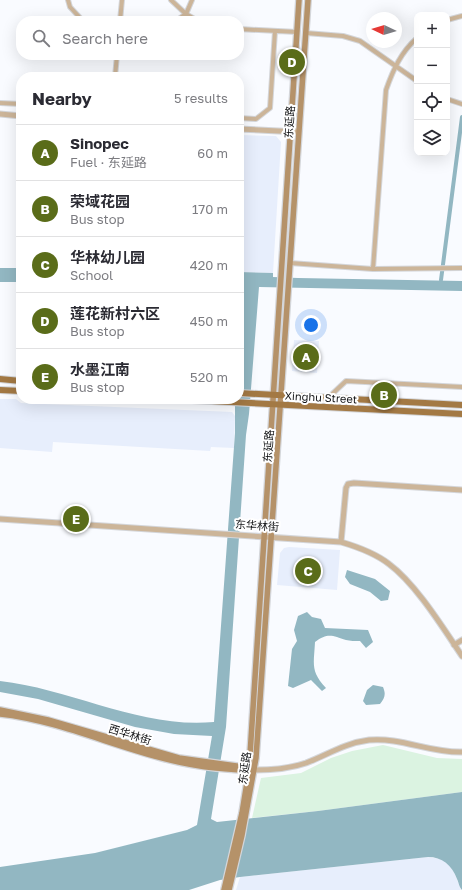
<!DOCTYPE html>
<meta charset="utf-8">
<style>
:root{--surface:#fff;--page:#f2f2f3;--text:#2b2b33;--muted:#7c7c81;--line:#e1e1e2;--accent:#5a6c19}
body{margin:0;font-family:"Golos Text","Noto Sans SC",sans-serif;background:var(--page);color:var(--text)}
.controls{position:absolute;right:12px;top:12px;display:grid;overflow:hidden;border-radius:8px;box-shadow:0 4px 16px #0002}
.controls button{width:36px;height:36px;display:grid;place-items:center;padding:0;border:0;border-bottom:1px solid var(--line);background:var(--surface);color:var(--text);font:20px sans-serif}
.compass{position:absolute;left:366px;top:12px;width:36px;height:36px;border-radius:50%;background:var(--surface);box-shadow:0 4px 16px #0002;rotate:274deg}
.you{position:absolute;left:311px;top:325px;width:14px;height:14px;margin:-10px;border:3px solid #fff;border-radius:50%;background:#1a73e8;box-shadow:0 0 0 6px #1a73e833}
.badge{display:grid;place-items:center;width:26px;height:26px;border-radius:50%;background:var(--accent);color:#fff;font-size:13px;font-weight:700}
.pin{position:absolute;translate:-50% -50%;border:2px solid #fff;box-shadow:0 1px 4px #0006}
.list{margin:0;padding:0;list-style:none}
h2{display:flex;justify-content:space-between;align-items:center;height:52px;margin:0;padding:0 16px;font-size:17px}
h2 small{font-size:13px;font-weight:400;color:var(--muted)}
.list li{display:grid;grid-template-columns:26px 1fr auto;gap:12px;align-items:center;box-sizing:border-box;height:56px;padding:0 16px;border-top:1px solid var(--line)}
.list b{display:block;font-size:15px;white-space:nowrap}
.list p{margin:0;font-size:13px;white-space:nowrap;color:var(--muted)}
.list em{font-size:13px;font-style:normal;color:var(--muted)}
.icon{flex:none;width:22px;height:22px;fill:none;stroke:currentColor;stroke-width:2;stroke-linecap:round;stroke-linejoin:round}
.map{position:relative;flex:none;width:462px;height:890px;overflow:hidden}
.search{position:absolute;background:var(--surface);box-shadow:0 4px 16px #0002;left:16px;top:16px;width:228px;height:44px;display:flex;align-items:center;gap:10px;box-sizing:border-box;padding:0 14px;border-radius:16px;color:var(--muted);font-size:15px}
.panel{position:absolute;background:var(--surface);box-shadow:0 4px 16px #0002;left:16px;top:72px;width:228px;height:332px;border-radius:16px}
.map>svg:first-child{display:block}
</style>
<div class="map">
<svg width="462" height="890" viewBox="0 0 462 890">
<rect width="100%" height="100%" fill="#f9fbff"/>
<path fill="#e7eefc" d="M239 135 276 136 281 142 273 273 239 272Z
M294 340 319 341 317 373 292 371Z
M0 399H16L21 403 232 412 235 416 234 448 211 447 210 451 53 442 52 452 0 448Z
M289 547 340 550 337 590 277 585 280 553 284 548Z
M428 857 441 859 449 865 455 874 461 890H236L240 877Z"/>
<path fill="#dbf3e1" d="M383 745 437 758 462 759V792L318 811 252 818 261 778 301 773 331 758 352 751Z"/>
<path fill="#92b7c2" d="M0 268H21V282H0Z
M239 272 273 273V277L298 278 462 281V291L259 287 249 414 246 435 226 727 211 819 217 822 318 811 462 792V890C459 887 459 883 457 879 452 865 442 857 428 857L240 877 220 880 189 890H0V867L95 853 187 830 197 825 212 736 174 734 135 727 38 699 0 692V681C72 689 141 729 214 722L235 433V399H239V331L242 287 239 286Z
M347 570 375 579 390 591 388 600 381 601 370 592 350 584 345 577Z
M307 612 312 617 321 619 325 628 368 630 373 642 366 648 360 641C355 641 350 641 346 640 333 636 328 632 315 642 314 664 310 671 326 688L322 691 311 680 293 688 288 686 292 649 297 641 294 630 298 616Z
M373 685 383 687C386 694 385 698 380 704L366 705 363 701 367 690Z"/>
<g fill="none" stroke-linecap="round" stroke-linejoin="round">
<path stroke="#92b7c2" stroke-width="4" d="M441 280 462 117"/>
<g stroke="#d4d6da" stroke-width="6">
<path id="minor" d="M68 0 70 7 83 21
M171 0 186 14 192 0
M447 20 462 16
M120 21 122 0
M176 21 186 14 198 21
M239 29 297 32
M306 33 343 36 360 41 417 81
M115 77 117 55
M447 99 462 104
M0 103 21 104
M239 118 256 119 270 108 275 31
M290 263 373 269 462 268
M373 269 386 90C393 70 401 52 417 38
M329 397 346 381 462 387"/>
</g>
<g stroke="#d4d6da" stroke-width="7">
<path id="tertiary" d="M0 114 21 116
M239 129 298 132
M0 519 341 542C358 547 375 553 389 564 416 584 443 628 462 656
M341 542 346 488 348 484 354 483 462 490
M454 645 462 640
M255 770C272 770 289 769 306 763 327 755 345 743 369 740 401 737 430 753 462 752"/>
</g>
<g stroke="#d4d6da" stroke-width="8">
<path id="secondary" d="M0 710 48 720 179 758 251 768
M0 714C73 722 141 761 216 768 228 769 241 771 252 770
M224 890 242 813 249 770 299 0
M229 890 242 835 256 758 308 0"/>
</g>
<g stroke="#d4d6da" stroke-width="8">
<path id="primary" d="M0 379 21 381
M0 390 21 391
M239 393 462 405
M172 399 462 414"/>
</g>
<use href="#minor" stroke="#ccb599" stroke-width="4"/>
<use href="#tertiary" stroke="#ccb599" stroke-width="5"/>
<use href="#secondary" stroke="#b59269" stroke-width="5.5"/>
<use href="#primary" stroke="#a37944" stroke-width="6"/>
</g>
<g text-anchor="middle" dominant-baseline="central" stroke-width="4" stroke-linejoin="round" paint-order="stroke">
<g font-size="11" fill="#131416" stroke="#fff">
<text transform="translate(289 122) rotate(-86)">东延路</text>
<text transform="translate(321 397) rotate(3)">Xinghu Street</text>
<text transform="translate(268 446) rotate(-86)">东延路</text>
<text transform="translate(257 525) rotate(4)">东华林街</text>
<text transform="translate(130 734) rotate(17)">西华林街</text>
<text transform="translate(244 768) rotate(-82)">东延路</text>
</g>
</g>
</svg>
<div class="controls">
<button>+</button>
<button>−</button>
<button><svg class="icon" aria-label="locate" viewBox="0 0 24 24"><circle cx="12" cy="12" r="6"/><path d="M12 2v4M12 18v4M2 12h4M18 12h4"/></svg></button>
<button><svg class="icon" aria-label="layers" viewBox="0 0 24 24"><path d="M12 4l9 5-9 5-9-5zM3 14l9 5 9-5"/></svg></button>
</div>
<svg class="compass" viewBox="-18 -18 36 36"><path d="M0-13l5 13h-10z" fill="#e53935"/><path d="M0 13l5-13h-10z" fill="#7c7c81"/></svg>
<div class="you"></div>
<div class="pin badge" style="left:306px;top:357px">A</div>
<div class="pin badge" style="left:384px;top:395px">B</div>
<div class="pin badge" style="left:308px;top:571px">C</div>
<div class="pin badge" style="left:292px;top:62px">D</div>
<div class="pin badge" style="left:76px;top:519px">E</div>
<div class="search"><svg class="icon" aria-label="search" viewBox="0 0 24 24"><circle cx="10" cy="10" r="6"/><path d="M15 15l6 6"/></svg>Search here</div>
<section class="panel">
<h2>Nearby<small>5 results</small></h2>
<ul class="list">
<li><span class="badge">A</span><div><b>Sinopec</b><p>Fuel · 东延路</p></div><em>60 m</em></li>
<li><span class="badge">B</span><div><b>荣域花园</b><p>Bus stop</p></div><em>170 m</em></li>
<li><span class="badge">C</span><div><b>华林幼儿园</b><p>School</p></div><em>420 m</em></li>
<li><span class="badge">D</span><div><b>莲花新村六区</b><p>Bus stop</p></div><em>450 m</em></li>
<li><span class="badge">E</span><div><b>水墨江南</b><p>Bus stop</p></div><em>520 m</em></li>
</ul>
</section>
</div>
